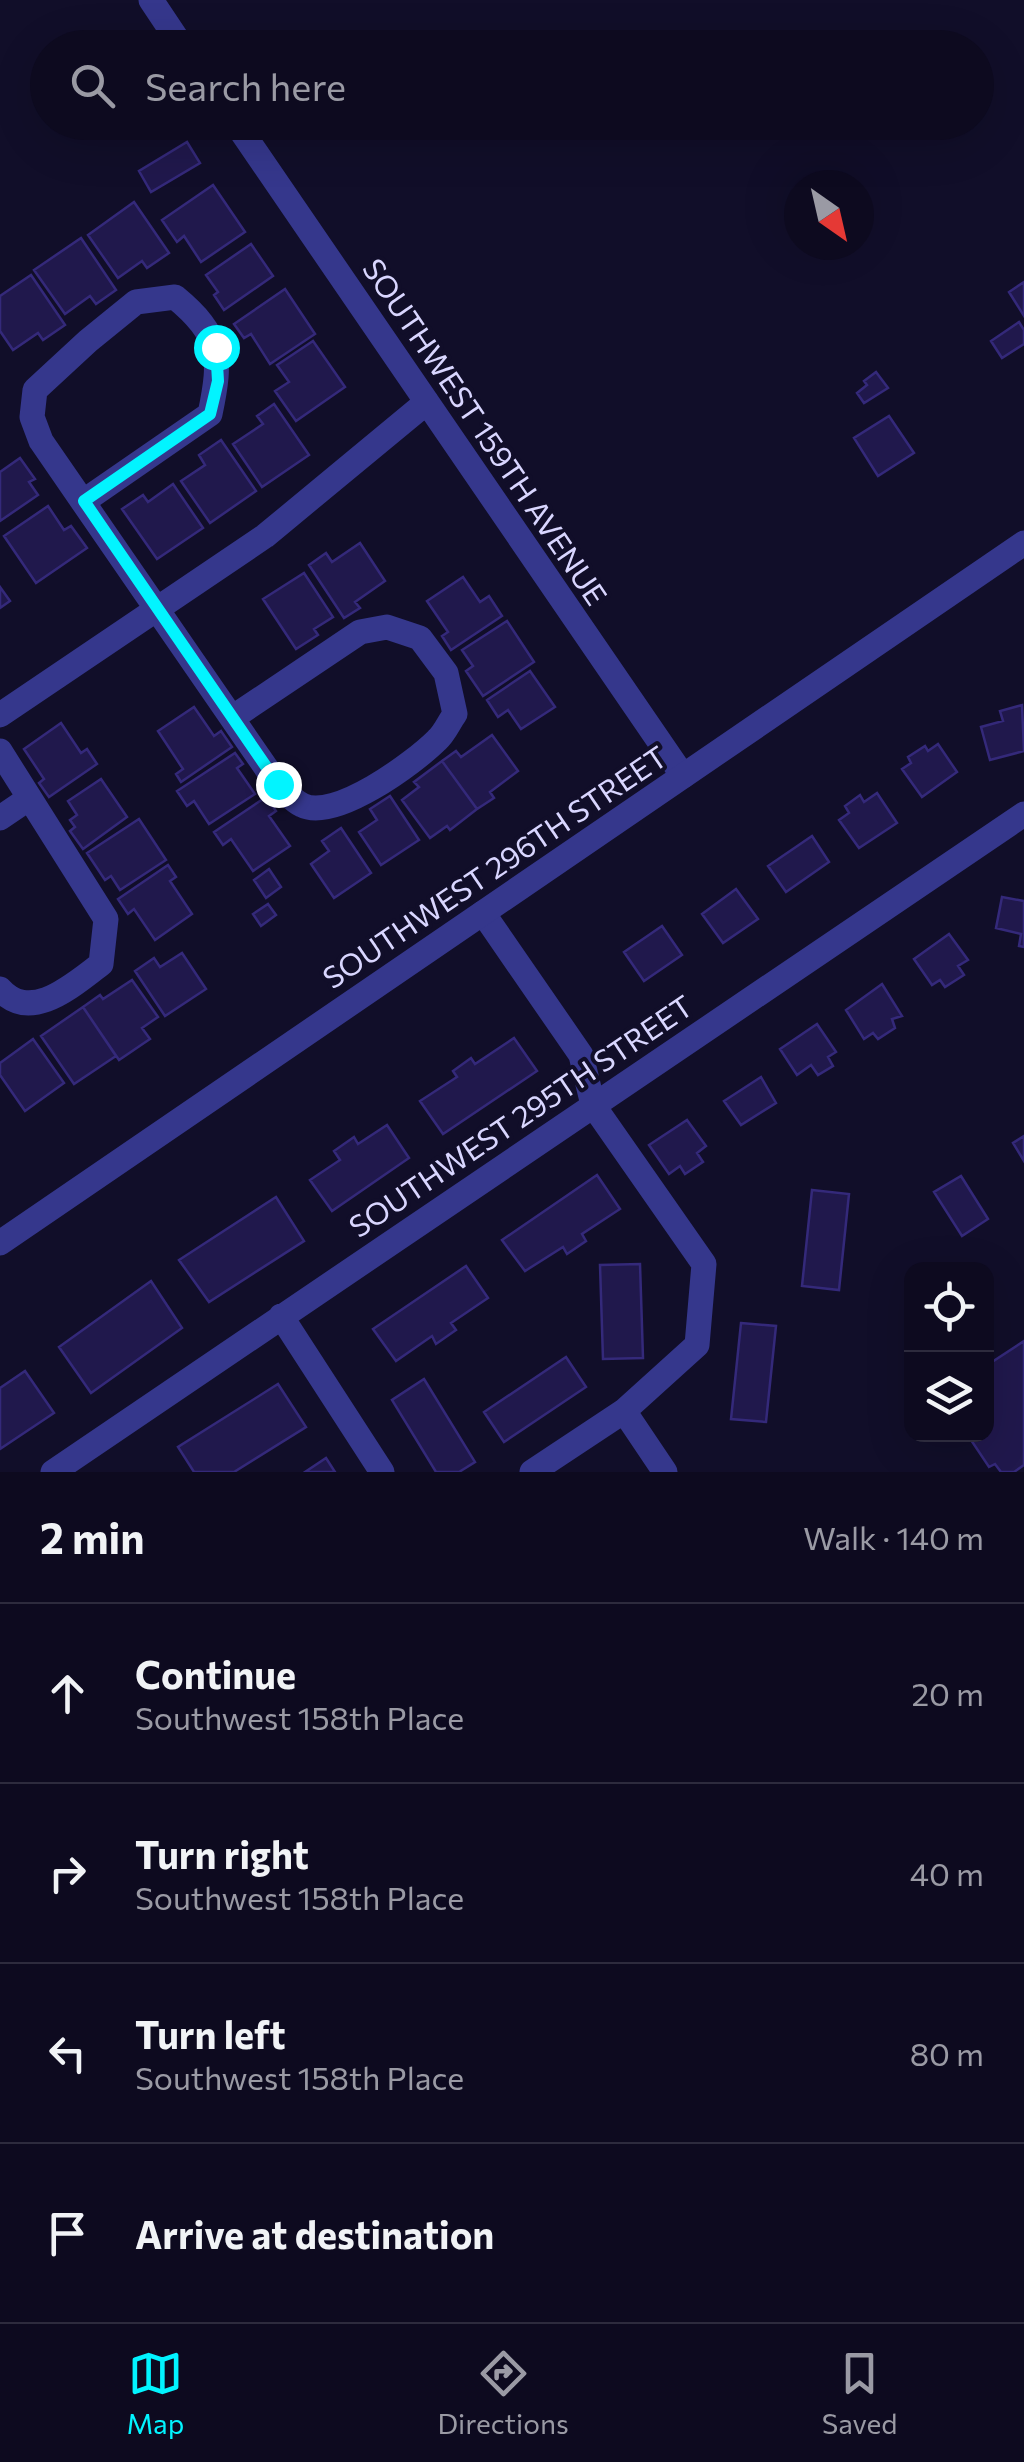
<!DOCTYPE html>
<meta charset="utf-8">
<style>
:root{--surface:#0d0a1f;--page:#161328;--text:#f1f3f6;--muted:#9a9aa4;--line:#2d2b3d;--accent:#02f4ff}
body{margin:0;font-family:Commissioner,sans-serif;background:var(--page);color:var(--text)}
.controls{position:absolute;right:30px;bottom:30px;display:grid;overflow:hidden;border-radius:20px;box-shadow:0 10px 40px #0002}
.controls button{width:90px;height:90px;display:grid;place-items:center;padding:0;border:0;border-bottom:2px solid var(--line);background:var(--surface);color:var(--text);font:50px sans-serif}
.compass{position:absolute;left:784px;top:170px;width:90px;height:90px;border-radius:50%;background:var(--surface);box-shadow:0 10px 40px #0002;rotate:146deg}
.stop{position:absolute;width:30px;height:30px;margin:-22px;border:8px solid #02f4ff;border-radius:50%;background:#fff}
.stop.end{background:#02f4ff;border-color:#fff;box-shadow:0 2px 10px #0008}
.list{margin:0;padding:0;list-style:none}
h2{display:flex;justify-content:space-between;align-items:center;height:130px;margin:0;padding:0 40px;font-size:42px}
h2 small{font-size:32px;font-weight:400;color:var(--muted)}
.list li{display:grid;grid-template-columns:65px 1fr auto;gap:30px;align-items:center;box-sizing:border-box;height:180px;padding:0 40px;border-top:2px solid var(--line)}
.list b{display:block;font-size:38px;white-space:nowrap}
.list p{margin:0;font-size:32px;white-space:nowrap;color:var(--muted)}
.list em{font-size:32px;font-style:normal;color:var(--muted)}
.icon{flex:none;width:55px;height:55px;fill:none;stroke:currentColor;stroke-width:2;stroke-linecap:round;stroke-linejoin:round}
.map{position:relative;flex:none;width:1024px;height:1472px;overflow:hidden}
.search{position:absolute;background:var(--surface);box-shadow:0 10px 40px #0002;left:30px;right:30px;top:30px;height:110px;display:flex;align-items:center;gap:25px;box-sizing:border-box;padding:0 35px;border-radius:55px;color:var(--muted);font-size:38px}
.sheet{height:850px;background:var(--surface)}
nav{display:flex;justify-content:space-around;align-items:center;box-sizing:border-box;height:140px;border-top:2px solid var(--line);background:var(--surface);font-size:28px;color:var(--muted)}
nav a{display:grid;justify-items:center;gap:5px}
nav .on{color:var(--accent)}
.map>svg:first-child{display:block}
</style>
<div class="map">
<svg width="1024" height="1472" viewBox="0 0 1024 1472">
<rect width="100%" height="100%" fill="#110e29"/>
<path fill="#20184c" stroke="#34297a" stroke-width="2.5" d="M187 142 200 163 151 192 139 171Z
M213 185 245 232 201 262 184 236 177 242 162 220Z
M134 202 169 253 147 268 142 261 118 278 88 235Z
M81 238 116 290 96 304 90 296 65 314 34 270Z
M251 244 273 276 224 310 214 295 218 292 206 275Z
M31 275 65 325 43 340 38 333 13 350 0 331V296Z
M1024 282V316L1009 292Z
M285 289 315 334 270 364 251 334 244 338 234 324Z
M1019 322 1024 330V344L1002 358 991 341Z
M313 341 345 387 296 421 275 391 289 382 277 365Z
M876 372 888 388 864 403 857 393 867 385 864 381Z
M274 404 309 455 262 487 233 444 263 424 257 416Z
M889 416 914 453 878 476 854 438Z
M221 440 256 491 210 523 181 481 205 465 199 455Z
M20 458 35 479 29 482 38 495 0 521V472Z
M173 484 203 528 157 559 122 509 143 495 148 502Z
M48 506 64 530 71 526 87 548 36 583 4 536Z
M360 543 385 581 355 602 360 608 344 618 309 565 326 553 332 562Z
M304 573 333 617 314 629 318 635 296 649 263 599Z
M463 577 480 602 489 596 502 616 451 650 442 636 448 632 427 601Z
M0 587 10 601 0 608Z
M507 621 534 662 483 696 466 671 473 666 462 650Z
M530 671 555 707 521 729 508 710 498 717 487 700Z
M1022 705 1024 751 990 760 981 727 1003 721 1000 711Z
M194 707 214 736 221 731 232 747 181 782 176 774 183 769 158 731Z
M61 723 81 753 87 749 97 764 49 797 39 783 44 779 24 749Z
M492 735 518 771 490 792 494 798 477 809 442 761 456 751 461 757Z
M938 744 957 772 922 797 902 769 911 763 908 757 925 746 928 751Z
M235 753 243 764 237 768 255 794 209 824 194 801 187 806 177 791Z
M442 761 477 809 450 830 447 826 430 838 402 800 419 787 414 782Z
M101 779 127 817 83 849 70 831 75 827 70 820 77 815 68 801Z
M877 793 897 823 859 848 839 820 849 813 845 806 860 795 864 802Z
M390 796 419 840 381 865 359 832 377 820 370 809Z
M266 797 276 811 269 816 290 846 253 871 231 839 223 845 214 832Z
M139 819 166 860 120 890 111 876 105 880 87 853Z
M341 828 371 873 334 898 311 864 329 851 322 841Z
M812 836 829 862 786 892 768 866Z
M168 865 176 877 170 881 192 914 155 940 134 909 128 914 118 899Z
M269 869 281 887 266 898 254 880Z
M736 889 758 919 723 943 702 914Z
M1002 897 1024 901V947L1019 946 1021 934 996 928Z
M268 904 276 915 261 926 253 914Z
M662 926 682 955 644 981 624 952Z
M949 934 968 960 958 966 964 975 945 987 940 980 932 985 914 959Z
M182 953 206 989 165 1016 135 971 154 958 160 967Z
M132 980 158 1017 142 1028 150 1039 119 1060 83 1007 100 995 103 999Z
M882 984 902 1016 892 1019 895 1028 878 1039 873 1033 864 1039 846 1010Z
M83 1007 116 1056 74 1084 41 1036Z
M817 1024 836 1052 828 1057 833 1066 818 1075 811 1065 797 1075 780 1049Z
M514 1038 537 1071 443 1134 420 1101 457 1077 453 1071 471 1058 475 1064Z
M33 1039 64 1083 25 1111 0 1075V1063Z
M761 1077 776 1103 741 1125 724 1101Z
M687 1120 706 1146 697 1153 703 1162 685 1174 680 1166 669 1174 649 1145Z
M387 1125 409 1158 332 1211 310 1180 340 1160 334 1151 354 1137 358 1144Z
M1024 1136V1161L1013 1143Z
M597 1175 620 1209 582 1234 586 1241 567 1254 563 1247 525 1271 502 1240Z
M961 1176 988 1219 962 1236 934 1192Z
M812 1190 849 1194 839 1290 802 1286Z
M276 1197 304 1241 209 1302 179 1260Z
M640 1264 643 1358 603 1359 600 1265Z
M466 1266 488 1298 451 1323 456 1330 436 1344 432 1336 396 1361 373 1329Z
M151 1281 182 1328 91 1393 59 1347Z
M741 1323 776 1326 766 1422 731 1419Z
M1024 1341V1465L1014 1472H1001L995 1464 989 1467 967 1434H986V1366Z
M566 1357 586 1387 504 1442 484 1412Z
M25 1371 54 1413 0 1449V1388Z
M424 1379 475 1462 459 1472H436L392 1400Z
M278 1384 306 1427 234 1472H194L178 1447Z
M326 1458 335 1472H305Z"/>
<g fill="none" stroke-linecap="round" stroke-linejoin="round">
<path stroke="#35378c" stroke-width="25" d="M151 0 183 48
M235 122 683 776
M84 501 210 414C222 357 221 335 175 297L136 302 88 341 35 390 32 417 41 441 278 785C285 791 293 801 302 805 334 822 414 763 437 740 445 733 449 722 455 714L446 673 420 638 387 627 360 632 232 718
M0 715 265 536 427 402
M0 751 106 919 101 964C74 984 31 1024 0 989
M0 818 28 799
M483 913 581 1055 593 1105 704 1264 697 1345 624 1411 532 1472
M281 1316 382 1472
M624 1411 665 1472
M53 1472 1024 814"/>
<path stroke="#35378c" stroke-width="25" d="M0 1243 1024 543"/>
</g>
<g fill="none" stroke-linecap="round" stroke-linejoin="round">
<path stroke="#02f4ff" stroke-width="12" d="M216 347 218 381 210 414 84 501 278 784"/>
</g>
<g text-anchor="middle" dominant-baseline="central" stroke-width="8" stroke-linejoin="round" paint-order="stroke">
<g font-size="30" fill="#d9d6ff" stroke="#110e29">
<text transform="translate(486 431) rotate(56)">SOUTHWEST 159TH AVENUE</text>
<text transform="translate(494 866) rotate(-34)">SOUTHWEST 296TH STREET</text>
<text transform="translate(520 1115) rotate(-34)">SOUTHWEST 295TH STREET</text>
</g>
</g>
</svg>
<div class="controls">
<button><svg class="icon" aria-label="locate" viewBox="0 0 24 24"><circle cx="12" cy="12" r="6"/><path d="M12 2v4M12 18v4M2 12h4M18 12h4"/></svg></button>
<button><svg class="icon" aria-label="layers" viewBox="0 0 24 24"><path d="M12 4l9 5-9 5-9-5zM3 14l9 5 9-5"/></svg></button>
</div>
<svg class="compass" viewBox="-18 -18 36 36"><path d="M0-13l5 13h-10z" fill="#e53935"/><path d="M0 13l5-13h-10z" fill="#9a9aa4"/></svg>
<div class="stop" style="left:216px;top:347px"></div>
<div class="stop end" style="left:278px;top:784px"></div>
<div class="search"><svg class="icon" aria-label="search" viewBox="0 0 24 24"><circle cx="10" cy="10" r="6"/><path d="M15 15l6 6"/></svg>Search here</div>
</div>
<section class="sheet">
<h2>2 min<small>Walk · 140 m</small></h2>
<ul class="list">
<li><svg class="icon" aria-label="ahead" viewBox="0 0 24 24"><path d="M12 20V5M6 11l6-6 6 6"/></svg><div><b>Continue</b><p>Southwest 158th Place</p></div><em>20 m</em></li>
<li><svg class="icon" aria-label="right" viewBox="0 0 24 24"><path d="M7 20v-9h11M14 6l5 5-5 5"/></svg><div><b>Turn right</b><p>Southwest 158th Place</p></div><em>40 m</em></li>
<li><svg class="icon" aria-label="left" viewBox="0 0 24 24"><path d="M17 20v-9H6M10 6l-5 5 5 5"/></svg><div><b>Turn left</b><p>Southwest 158th Place</p></div><em>80 m</em></li>
<li><svg class="icon" aria-label="arrive" viewBox="0 0 24 24"><path d="M6 21V4h12l-3 4 3 4H6"/></svg><div><b>Arrive at destination</b></div></li>
</ul>
</section>
<nav>
<a class="on"><svg class="icon" aria-label="map" viewBox="0 0 24 24"><path d="M3 6l6-2 6 2 6-2v14l-6 2-6-2-6 2zM9 4v14M15 6v14"/></svg>Map</a>
<a><svg class="icon" aria-label="directions" viewBox="0 0 24 24"><path d="M12 3l9 9-9 9-9-9zM9 14v-3h6M13 9l2 2-2 2"/></svg>Directions</a>
<a><svg class="icon" aria-label="saved" viewBox="0 0 24 24"><path d="M7 4h10v16l-5-4-5 4z"/></svg>Saved</a>
</nav>
